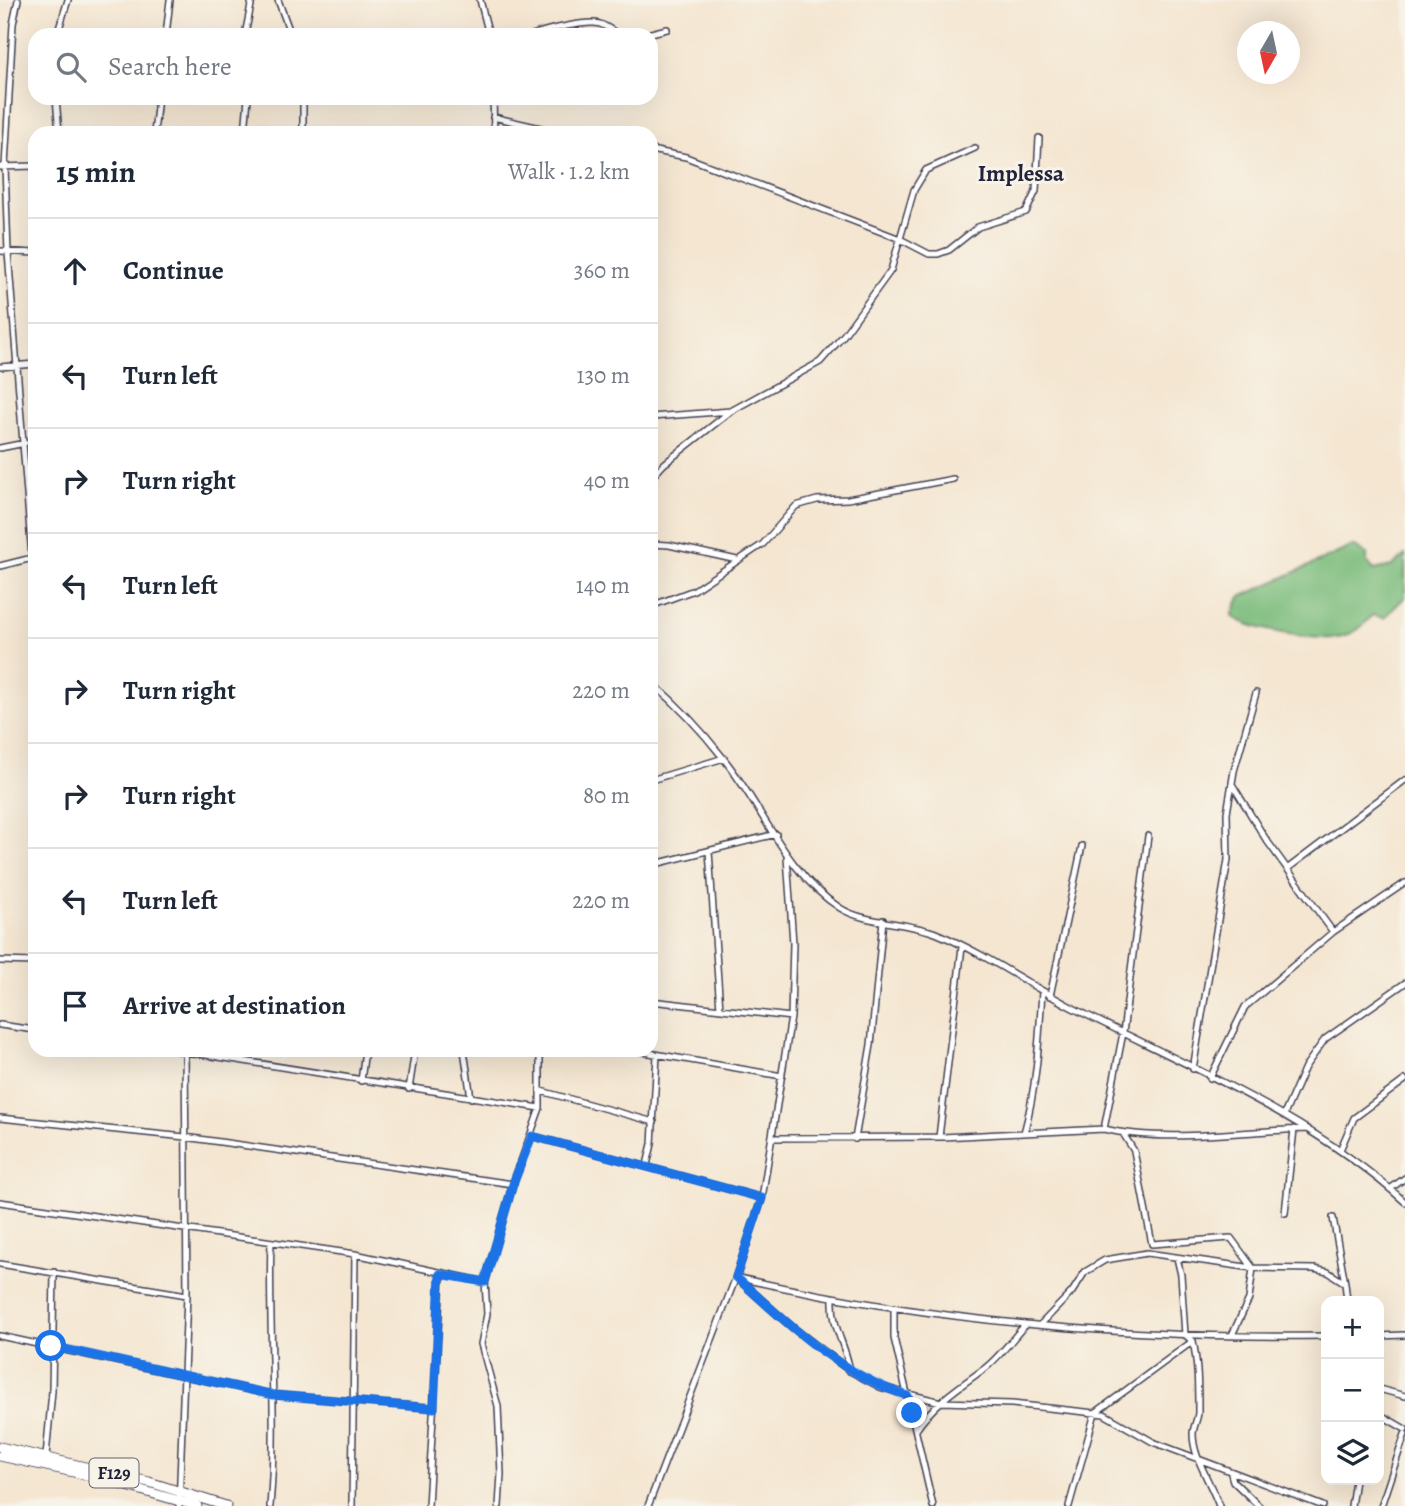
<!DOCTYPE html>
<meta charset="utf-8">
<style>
:root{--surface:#fff;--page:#f2f2f3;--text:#1f2937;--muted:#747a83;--line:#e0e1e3}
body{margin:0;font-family:Alegreya,serif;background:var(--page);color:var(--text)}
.controls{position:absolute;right:21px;bottom:21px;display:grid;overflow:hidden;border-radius:14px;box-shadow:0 7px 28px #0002}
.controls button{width:63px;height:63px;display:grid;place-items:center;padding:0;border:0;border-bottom:2px solid var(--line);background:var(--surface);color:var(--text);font:35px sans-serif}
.compass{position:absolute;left:1237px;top:21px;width:63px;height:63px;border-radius:50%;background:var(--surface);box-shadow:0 7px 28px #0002;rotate:189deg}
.stop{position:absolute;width:21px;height:21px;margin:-16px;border:5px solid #1a73e8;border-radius:50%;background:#fff}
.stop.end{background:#1a73e8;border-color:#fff;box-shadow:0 2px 7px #0008}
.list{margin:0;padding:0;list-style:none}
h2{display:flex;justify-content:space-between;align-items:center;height:91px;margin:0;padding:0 28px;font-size:30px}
h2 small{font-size:23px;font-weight:400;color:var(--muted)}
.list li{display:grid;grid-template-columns:46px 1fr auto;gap:21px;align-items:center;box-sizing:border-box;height:105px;padding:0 28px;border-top:2px solid var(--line)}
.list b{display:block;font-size:26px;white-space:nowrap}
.list em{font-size:23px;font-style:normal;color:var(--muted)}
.icon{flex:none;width:38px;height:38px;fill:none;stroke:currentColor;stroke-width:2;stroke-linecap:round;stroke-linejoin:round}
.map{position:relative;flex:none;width:1405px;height:1506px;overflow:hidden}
.search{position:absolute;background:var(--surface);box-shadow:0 7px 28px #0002;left:28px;top:28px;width:630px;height:77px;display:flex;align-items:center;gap:18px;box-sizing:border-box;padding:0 24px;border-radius:21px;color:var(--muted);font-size:26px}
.panel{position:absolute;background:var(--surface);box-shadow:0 7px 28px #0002;left:28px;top:126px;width:630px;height:931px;border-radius:21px}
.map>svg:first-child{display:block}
</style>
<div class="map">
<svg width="1405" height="1506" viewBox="0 0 1405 1506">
<rect width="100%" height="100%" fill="#f7f3e8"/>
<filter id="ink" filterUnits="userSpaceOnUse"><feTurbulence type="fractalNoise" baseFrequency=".0143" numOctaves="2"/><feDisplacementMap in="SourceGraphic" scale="14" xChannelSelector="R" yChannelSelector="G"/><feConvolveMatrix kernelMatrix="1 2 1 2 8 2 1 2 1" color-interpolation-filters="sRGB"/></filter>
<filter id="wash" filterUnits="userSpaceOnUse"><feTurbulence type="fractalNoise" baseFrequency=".00686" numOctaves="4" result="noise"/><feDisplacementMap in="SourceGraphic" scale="28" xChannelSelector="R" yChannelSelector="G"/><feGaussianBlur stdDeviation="1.57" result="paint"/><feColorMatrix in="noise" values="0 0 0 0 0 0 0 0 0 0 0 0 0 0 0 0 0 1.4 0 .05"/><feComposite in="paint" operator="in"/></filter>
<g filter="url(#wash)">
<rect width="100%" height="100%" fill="#f4e6d1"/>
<path fill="#7ebd7e" stroke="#50705c" stroke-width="2" d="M1353 546 1367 554V562L1374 570 1392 566 1405 555V597L1384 618 1372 615C1366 623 1356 632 1346 636 1324 643 1250 630 1232 616L1240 597Z"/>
</g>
<g filter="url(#ink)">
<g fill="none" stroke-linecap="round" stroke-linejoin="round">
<g stroke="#423f52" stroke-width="8">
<path id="minor" d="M278 0 291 35
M480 0 489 35
M57 35 68 0
M166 35 170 0
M245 35 252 0
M533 35C544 30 589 20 600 24 607 26 613 32 620 35
M643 35 667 29
M56 98 59 133
M303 98V133
M493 98 494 133
M493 117 562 133
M154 133 158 98
M245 133 248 98
M651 150 686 157 900 239 929 254H938L949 250 978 227 1026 212 1036 191 1039 138
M0 167 35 166
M0 251 35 253
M0 367 35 364
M651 417 731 411
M0 448 25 443
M651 478 664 464 731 411 820 362 843 336 891 270 914 190 926 170 975 148
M651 544 669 545 737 560
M32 558 35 574
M0 566 32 558 8 252 5 166 13 24 18 0
M651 606 694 590 763 544 796 506 817 500 848 499 953 479
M651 682C677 704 703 732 724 759 763 808 786 873 840 908 865 924 910 922 938 934 986 954 1030 986 1077 1010 1189 1067 1311 1116 1405 1202
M651 780 724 758
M1232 784 1265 838 1333 932
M709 851 720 1009
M651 865 776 834
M1287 869 1405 780
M0 961 35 962
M1050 996 1082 846
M651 1001 791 1017
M0 1025 35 1030
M174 1050 540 1108
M464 1050 471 1098
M632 1050 782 1076
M1193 1069 1228 860 1227 813 1234 771 1256 693
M1210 1078 1245 1007 1333 932 1405 883
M361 1081 365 1050
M409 1089 415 1050
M541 1091 654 1122
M1284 1115 1305 1067 1325 1039 1405 983
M0 1118 185 1137 513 1184
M1104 1129 1123 1033 1148 836
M1024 1133C1037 1086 1039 1040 1042 991
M1124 1135 1134 1151 1152 1244 1231 1238 1253 1268 1314 1269 1328 1272 1345 1283 1347 1301
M532 1136 762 1198
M939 1137 962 947
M772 1138 942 1137 1104 1129C1162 1143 1245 1131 1307 1129
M855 1139 871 1045 883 920
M1340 1150 1354 1118 1405 1080
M647 1165 652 1144 657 1055
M1390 1189 1405 1178
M0 1202 355 1254 485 1282
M1285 1213 1294 1129
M1333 1218 1345 1283
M1177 1258 1181 1275 1185 1335 1193 1341C1198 1365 1198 1388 1198 1412 1198 1419 1193 1427 1193 1434 1193 1458 1211 1483 1219 1506
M0 1264 187 1295
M736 1277 792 1327 850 1371 880 1387 941 1402 1012 1404 1104 1414 1153 1442 1323 1506
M739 1278C933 1322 1128 1339 1326 1336
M833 1299C832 1330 845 1342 850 1371
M894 1310V1338L933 1506
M1040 1325 1072 1292 1085 1272 1105 1260 1147 1253 1253 1268 1249 1299 1232 1335
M0 1336 274 1395 434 1408
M1379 1336 1405 1335
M1379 1389 1405 1396
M1379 1414 1405 1429
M916 1430C934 1403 959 1387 984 1369 1000 1357 1012 1339 1025 1325
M46 1456 52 1391 54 1272
M1231 1474 1233 1481 1259 1506
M179 1506 187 1295 185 1050
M270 1506C278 1418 268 1330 271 1242
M352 1506 355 1254
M428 1506 441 1274
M499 1506 501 1474 498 1406 481 1344 487 1314 485 1282 513 1184 540 1108V1050
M648 1506 736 1277 762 1198 791 1017 793 943 787 857
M1069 1506 1095 1413 1193 1341
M1351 1506 1355 1480
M1381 1506 1405 1434"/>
</g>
<g stroke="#423f52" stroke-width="11">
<path id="primary" d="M0 1447 149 1482 226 1506
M0 1456 92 1476 197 1506"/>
</g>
<use href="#minor" stroke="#fff" stroke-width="5"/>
<use href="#primary" stroke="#fff" stroke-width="9"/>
</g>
</g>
<g fill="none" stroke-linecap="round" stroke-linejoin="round" filter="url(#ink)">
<path stroke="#1a73e8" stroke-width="9" d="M51 1346 274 1395 434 1408 440 1274 485 1282 513 1184 532 1136 762 1198 736 1277C788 1324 840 1375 908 1396L912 1413"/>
</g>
<g text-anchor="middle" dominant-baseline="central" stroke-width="6" stroke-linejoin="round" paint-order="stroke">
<rect fill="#f7f3e8" stroke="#62616f" stroke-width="2" x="89.5" y="1458.5" width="49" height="29" rx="5"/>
<g font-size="18" font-weight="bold" fill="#22223b">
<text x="114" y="1473">F129</text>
</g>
<g font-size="23" font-weight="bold" fill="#22223b" stroke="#f7f3e8">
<text x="1021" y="173">Implessa</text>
</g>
</g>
</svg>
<div class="controls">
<button>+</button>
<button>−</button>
<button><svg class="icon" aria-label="layers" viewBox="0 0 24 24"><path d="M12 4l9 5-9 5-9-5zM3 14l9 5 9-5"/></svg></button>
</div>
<svg class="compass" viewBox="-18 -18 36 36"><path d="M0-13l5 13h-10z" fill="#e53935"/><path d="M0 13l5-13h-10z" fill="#747a83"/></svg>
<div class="stop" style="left:51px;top:1346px"></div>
<div class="stop end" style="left:912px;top:1413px"></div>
<div class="search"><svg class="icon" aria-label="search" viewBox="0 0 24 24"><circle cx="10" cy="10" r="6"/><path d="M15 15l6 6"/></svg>Search here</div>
<section class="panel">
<h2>15 min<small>Walk · 1.2 km</small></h2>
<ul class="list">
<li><svg class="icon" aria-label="ahead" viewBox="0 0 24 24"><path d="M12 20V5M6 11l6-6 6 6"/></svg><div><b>Continue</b></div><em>360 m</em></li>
<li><svg class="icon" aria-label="left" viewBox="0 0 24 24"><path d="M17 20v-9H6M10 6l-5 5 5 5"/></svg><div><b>Turn left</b></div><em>130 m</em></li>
<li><svg class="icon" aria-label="right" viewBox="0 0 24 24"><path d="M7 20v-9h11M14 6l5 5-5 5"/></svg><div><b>Turn right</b></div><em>40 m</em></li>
<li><svg class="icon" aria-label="left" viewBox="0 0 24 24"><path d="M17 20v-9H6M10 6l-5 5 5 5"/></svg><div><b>Turn left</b></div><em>140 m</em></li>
<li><svg class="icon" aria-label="right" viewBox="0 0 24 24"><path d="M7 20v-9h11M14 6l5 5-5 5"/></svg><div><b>Turn right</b></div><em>220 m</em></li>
<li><svg class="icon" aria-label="right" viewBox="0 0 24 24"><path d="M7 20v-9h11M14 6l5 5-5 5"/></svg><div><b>Turn right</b></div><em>80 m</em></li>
<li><svg class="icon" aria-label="left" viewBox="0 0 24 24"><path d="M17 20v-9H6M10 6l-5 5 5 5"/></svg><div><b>Turn left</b></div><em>220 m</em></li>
<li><svg class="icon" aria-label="arrive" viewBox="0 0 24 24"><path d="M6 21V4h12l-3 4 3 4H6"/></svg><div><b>Arrive at destination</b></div></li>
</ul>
</section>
</div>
